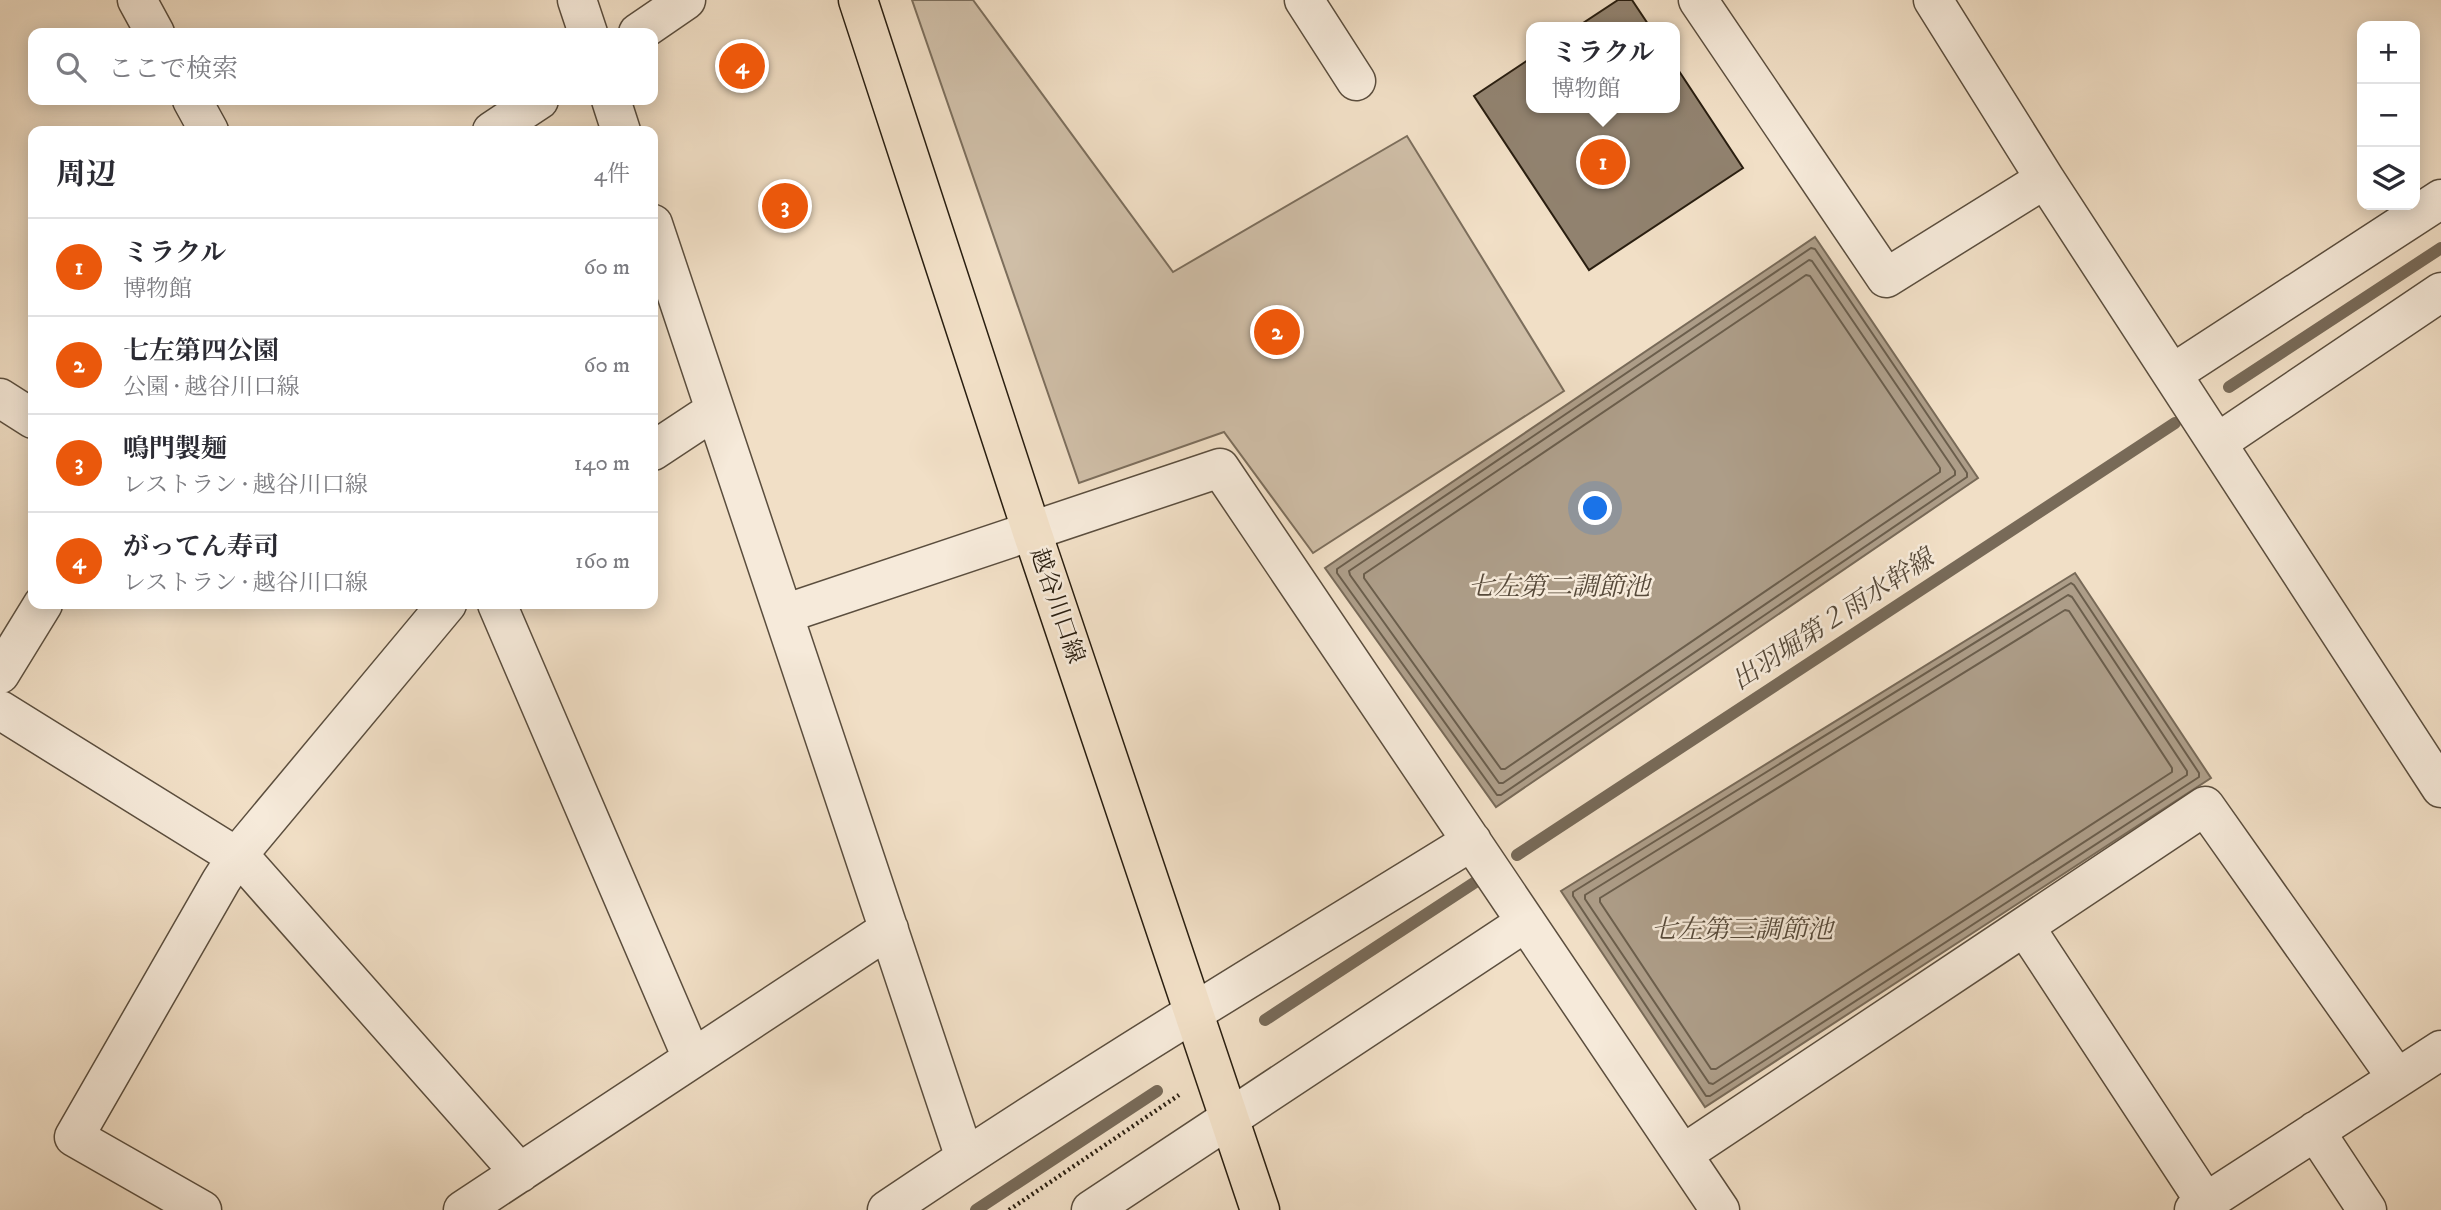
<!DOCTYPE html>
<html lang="ja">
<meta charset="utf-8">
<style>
:root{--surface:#fff;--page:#f2f2f3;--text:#2b2b33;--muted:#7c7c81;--line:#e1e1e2;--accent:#ea580c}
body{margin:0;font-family:"IM FELL DW Pica","Noto Serif JP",serif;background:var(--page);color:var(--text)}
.controls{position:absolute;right:21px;top:21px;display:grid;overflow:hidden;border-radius:14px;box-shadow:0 4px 18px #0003}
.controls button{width:63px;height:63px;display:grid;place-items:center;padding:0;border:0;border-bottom:2px solid var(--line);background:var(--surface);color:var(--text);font:35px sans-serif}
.you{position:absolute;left:1596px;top:509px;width:24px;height:24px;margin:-18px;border:5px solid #fff;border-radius:50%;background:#1a73e8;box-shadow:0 0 0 10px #1a73e833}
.badge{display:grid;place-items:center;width:46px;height:46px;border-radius:50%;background:var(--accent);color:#fff;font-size:23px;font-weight:700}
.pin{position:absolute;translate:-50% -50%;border:4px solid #fff;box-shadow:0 2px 7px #0006}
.popup{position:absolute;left:1526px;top:22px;width:154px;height:91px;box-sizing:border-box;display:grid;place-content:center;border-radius:14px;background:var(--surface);filter:drop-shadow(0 2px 5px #0005);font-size:23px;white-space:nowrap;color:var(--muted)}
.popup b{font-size:26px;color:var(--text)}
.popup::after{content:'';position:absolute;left:50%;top:100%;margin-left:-14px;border:14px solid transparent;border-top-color:var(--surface)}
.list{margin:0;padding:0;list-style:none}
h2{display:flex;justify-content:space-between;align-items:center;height:91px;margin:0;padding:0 28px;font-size:30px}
h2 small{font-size:23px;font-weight:400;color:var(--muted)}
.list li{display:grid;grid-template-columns:46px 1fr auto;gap:21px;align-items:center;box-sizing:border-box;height:98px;padding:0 28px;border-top:2px solid var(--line)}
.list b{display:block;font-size:26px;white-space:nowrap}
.list p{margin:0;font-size:23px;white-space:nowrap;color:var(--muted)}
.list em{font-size:23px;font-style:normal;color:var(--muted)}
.icon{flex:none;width:38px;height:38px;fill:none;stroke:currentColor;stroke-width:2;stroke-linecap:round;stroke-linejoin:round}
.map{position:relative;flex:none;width:2441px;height:1210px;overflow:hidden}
.search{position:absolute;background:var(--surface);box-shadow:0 4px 18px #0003;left:28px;top:28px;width:630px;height:77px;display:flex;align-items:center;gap:18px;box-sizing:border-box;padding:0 24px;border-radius:14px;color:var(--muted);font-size:26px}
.panel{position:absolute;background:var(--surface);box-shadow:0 4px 18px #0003;left:28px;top:126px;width:630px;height:483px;border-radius:14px}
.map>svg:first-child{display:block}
</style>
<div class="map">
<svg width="2441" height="1210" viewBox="0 0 2441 1210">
<rect width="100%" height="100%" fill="#f1dfc6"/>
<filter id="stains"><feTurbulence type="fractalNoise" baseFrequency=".00286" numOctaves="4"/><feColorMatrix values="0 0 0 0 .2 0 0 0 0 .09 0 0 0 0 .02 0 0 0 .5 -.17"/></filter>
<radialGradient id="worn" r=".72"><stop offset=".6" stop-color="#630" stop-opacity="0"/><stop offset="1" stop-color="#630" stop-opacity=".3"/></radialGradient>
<path fill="#cfbea7" stroke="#7c6e5c" stroke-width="2" d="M912 0H973L1173 272 1407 136 1564 391 1313 553 1224 432 1079 483Z"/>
<path fill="#ad9d88" stroke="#786a58" stroke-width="2" d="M1815 237 1978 478 1496 807 1325 568Z
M2075 573 2211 778 1705 1107 1561 891Z"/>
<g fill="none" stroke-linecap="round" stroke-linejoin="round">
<path stroke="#6b5e4c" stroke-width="2" d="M1811 248 1815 249 1967 473V477L1501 795H1497L1337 573V569Z
M1809 260 1812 261 1955 471V475L1503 783H1499L1350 575 1349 571Z
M1806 275 1810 276 1940 468V472L1505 769H1501L1364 578V574Z
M2071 583 2074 585 2199 773V777L1710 1096H1706L1573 896V892Z
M2068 595 2072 597 2187 771V775L1713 1084 1709 1083 1585 899V895Z
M2065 610 2069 611 2172 768V772L1716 1069H1711L1600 902V898Z"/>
<path stroke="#786a58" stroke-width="12" d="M2229 387 2441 248
M1517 855 2175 423
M1265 1020 1480 879
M976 1210 1157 1091"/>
</g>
<path fill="#91826f" stroke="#291e10" stroke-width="2" d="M1618 0H1632L1650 27H1577Z
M1531 58V108H1675V65L1743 168 1589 270 1474 96Z"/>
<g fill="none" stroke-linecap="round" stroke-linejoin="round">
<g stroke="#5b4e3e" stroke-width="41">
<path id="minor" d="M137 0 155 33
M577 0 588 33
M1304 0 1356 81
M1698 0 1886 278 2045 179
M1933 0 2045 179 2441 788
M638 33 686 0
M192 100 209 131
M611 100 621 131
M492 131 539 100
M653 224 965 1158
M2172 374 2441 199
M0 398 33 419
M2217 443 2441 292
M653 451 715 410
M497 604 692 1058
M784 614 1220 468 1720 1210
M0 674 43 604
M0 710 245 862 520 1173
M2025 927 2206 1203
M2315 1131 2367 1210
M1683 1154 2205 806 2397 1078
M202 1210 74 1137 221 881 237 856 447 604
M463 1210 889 929
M887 1210C1078 1081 1276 962 1472 841
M1091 1210 1526 922
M2194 1210 2441 1050"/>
</g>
<g stroke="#291e10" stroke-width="41">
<path id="major" d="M858 0 1032 532 1260 1210"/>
</g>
<path stroke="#291e10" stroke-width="4.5" stroke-dasharray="2 3.5" stroke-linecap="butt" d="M1009 1210 1179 1095"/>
<use href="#minor" stroke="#f6eada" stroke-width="38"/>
<use href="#major" stroke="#f1dfc6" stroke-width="38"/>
</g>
<g text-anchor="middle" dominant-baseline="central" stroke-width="5" stroke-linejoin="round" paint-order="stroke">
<g font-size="24" fill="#291e10" stroke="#f6eada">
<text transform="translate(1057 606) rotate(71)">越谷川口線</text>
</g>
<g font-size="26" font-style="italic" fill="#574a3a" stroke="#f6eada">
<text x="1559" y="587">七左第二調節池</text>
<text transform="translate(1833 620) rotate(-33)">出羽堀第２雨水幹線</text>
<text x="1742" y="930">七左第三調節池</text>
</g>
</g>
<rect width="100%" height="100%" filter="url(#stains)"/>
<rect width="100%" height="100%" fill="url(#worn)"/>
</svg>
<div class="controls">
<button>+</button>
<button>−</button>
<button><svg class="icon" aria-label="layers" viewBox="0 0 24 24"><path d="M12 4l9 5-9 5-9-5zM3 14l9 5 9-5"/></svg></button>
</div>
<div class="you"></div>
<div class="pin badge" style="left:1603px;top:162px">1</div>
<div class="popup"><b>ミラクル</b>博物館</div>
<div class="pin badge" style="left:1277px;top:332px">2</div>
<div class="pin badge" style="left:785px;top:206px">3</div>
<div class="pin badge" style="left:742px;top:66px">4</div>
<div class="search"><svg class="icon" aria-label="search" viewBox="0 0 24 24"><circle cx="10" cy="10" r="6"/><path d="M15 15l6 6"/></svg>ここで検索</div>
<section class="panel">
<h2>周辺<small>4件</small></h2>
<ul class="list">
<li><span class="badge">1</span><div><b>ミラクル</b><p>博物館</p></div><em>60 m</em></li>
<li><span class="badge">2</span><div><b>七左第四公園</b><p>公園 · 越谷川口線</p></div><em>60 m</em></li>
<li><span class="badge">3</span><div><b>鳴門製麺</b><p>レストラン · 越谷川口線</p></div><em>140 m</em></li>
<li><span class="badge">4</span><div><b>がってん寿司</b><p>レストラン · 越谷川口線</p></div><em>160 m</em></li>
</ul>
</section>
</div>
